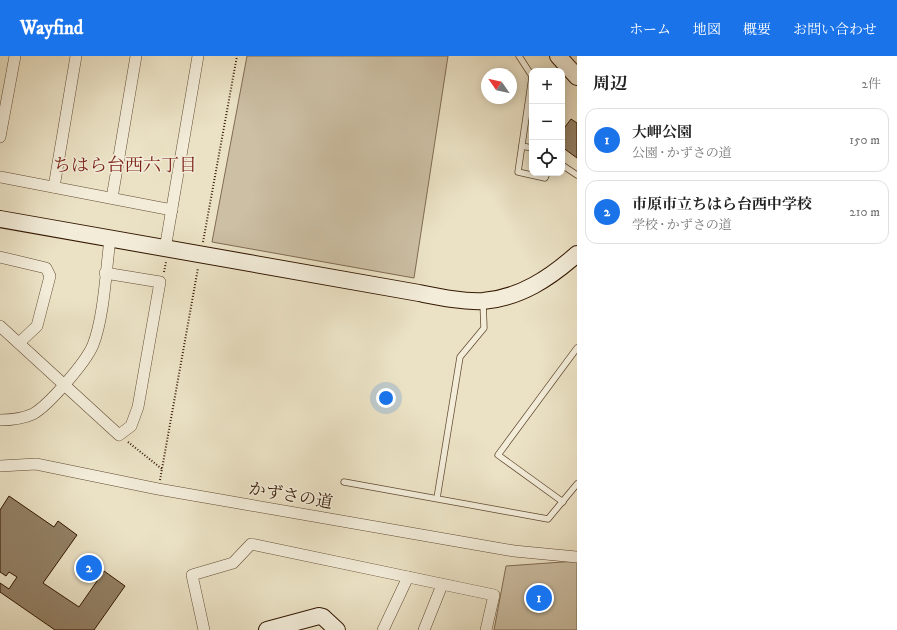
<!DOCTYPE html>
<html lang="ja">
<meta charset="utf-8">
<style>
:root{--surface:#fff;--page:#f2f2f2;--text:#222;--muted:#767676;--line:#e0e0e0;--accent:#1a73e8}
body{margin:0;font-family:"IM FELL DW Pica","Noto Serif JP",serif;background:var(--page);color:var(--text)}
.controls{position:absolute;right:12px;top:12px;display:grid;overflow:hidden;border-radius:8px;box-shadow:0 2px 10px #0003}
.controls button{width:36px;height:36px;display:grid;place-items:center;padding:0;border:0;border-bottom:1px solid var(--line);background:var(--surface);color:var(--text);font:20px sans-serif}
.compass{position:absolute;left:481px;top:12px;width:36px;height:36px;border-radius:50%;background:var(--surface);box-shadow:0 2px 10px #0003;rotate:304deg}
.you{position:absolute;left:386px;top:342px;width:14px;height:14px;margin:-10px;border:3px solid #fff;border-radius:50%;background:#1a73e8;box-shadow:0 0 0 6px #1a73e833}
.badge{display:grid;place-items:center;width:26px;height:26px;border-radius:50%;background:var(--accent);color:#fff;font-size:13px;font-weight:700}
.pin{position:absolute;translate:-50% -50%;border:2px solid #fff;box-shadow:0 1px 4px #0006}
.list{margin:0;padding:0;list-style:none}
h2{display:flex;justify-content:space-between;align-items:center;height:52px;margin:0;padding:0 16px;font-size:17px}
h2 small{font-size:13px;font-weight:400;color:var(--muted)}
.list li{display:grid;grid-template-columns:26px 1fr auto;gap:12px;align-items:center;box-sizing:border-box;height:64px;margin:0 8px 8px;padding:0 8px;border:1px solid var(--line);border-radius:12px}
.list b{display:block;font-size:15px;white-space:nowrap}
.list p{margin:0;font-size:13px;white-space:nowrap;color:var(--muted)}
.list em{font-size:13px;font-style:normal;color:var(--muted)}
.icon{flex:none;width:22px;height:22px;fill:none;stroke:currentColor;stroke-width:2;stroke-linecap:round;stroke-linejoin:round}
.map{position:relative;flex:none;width:577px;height:574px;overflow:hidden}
header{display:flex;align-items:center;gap:24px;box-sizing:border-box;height:56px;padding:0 20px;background:var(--accent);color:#fff}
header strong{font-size:19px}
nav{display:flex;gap:22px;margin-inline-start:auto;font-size:14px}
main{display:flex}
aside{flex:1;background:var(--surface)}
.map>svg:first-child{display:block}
.green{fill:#ccbfa4;stroke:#806b52}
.building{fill:#938166;stroke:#331700}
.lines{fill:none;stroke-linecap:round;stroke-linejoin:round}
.lane-casing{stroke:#614a31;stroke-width:7}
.street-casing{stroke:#614a31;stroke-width:12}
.secondary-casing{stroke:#331700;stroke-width:18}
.path{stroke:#331700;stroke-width:2;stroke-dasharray:1 2;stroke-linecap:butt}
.lane{stroke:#f2ecd9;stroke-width:5.5}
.street{stroke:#f2ecd9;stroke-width:11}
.secondary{stroke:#f2ecd9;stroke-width:16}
.labels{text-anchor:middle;stroke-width:3;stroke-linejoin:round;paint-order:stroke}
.street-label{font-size:17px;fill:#331700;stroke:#f2ecd9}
.neighbourhood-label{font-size:18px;fill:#7a1f14;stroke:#f2ecd9}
</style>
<header>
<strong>Wayfind</strong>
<nav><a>ホーム</a><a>地図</a><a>概要</a><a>お問い合わせ</a></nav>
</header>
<main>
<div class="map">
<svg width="577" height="574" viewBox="0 0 577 574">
<rect width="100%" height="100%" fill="#ebe2c5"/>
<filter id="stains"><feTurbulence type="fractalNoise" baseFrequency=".005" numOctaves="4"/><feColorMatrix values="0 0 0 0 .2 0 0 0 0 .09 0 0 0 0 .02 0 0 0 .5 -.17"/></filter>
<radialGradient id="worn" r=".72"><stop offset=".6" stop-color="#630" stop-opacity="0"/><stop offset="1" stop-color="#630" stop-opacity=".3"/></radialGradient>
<!-- green -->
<g class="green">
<polygon points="247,0 448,0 414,222 212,186"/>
<polygon points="577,505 577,574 494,574 506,510"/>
</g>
<!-- building -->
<g class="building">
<polygon points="571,63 577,67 577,102 562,91 562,75"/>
<polygon points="9,440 54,471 58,465 77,479 43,527 79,551 104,515 125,530 94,574 55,574 0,536 0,527 9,533 17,521 9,516 6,520 0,516 0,454"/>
</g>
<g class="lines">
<defs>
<g id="lane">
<polyline points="519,0 532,20"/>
<polyline points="532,21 518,116 545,122 547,117"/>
<polyline points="522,90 532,92"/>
<polyline points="562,109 577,119"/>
<polyline points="344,426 548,463 577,428"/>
<polyline points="437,442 460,301 484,272 483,247"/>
<polyline points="563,446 498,399 577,292"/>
</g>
<g id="street">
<polyline points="0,81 15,0"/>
<polyline points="0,121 172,154"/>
<polyline points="54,131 76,0"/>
<polyline points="112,142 136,0"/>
<polyline points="165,193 198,0"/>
<polyline points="0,201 46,212 50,220 37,270 19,287"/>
<polyline points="0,270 119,379 131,370 138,351 160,226 105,217"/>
<path d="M0,364c11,0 22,-1 33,-6 16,-9 53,-52 60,-69 11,-28 13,-75 17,-106"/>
<polyline points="0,410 36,408 158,433 514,495 577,501"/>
<polyline points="204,574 192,519 233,507 251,488 494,539 486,574"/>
<polyline points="383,574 408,521"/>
<polyline points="424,574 442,529"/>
</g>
<g id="secondary">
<polyline points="558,0 577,21"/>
<path d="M0,163l419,74c20,4 43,9 64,8 37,-3 67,-23 94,-47"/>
<polyline points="267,574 319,560 323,561 337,574"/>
</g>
</defs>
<!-- lane casing -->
<use href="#lane" class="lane-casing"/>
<!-- street casing -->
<use href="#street" class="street-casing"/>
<!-- secondary casing -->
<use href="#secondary" class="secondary-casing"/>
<!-- path -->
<g class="path">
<polyline points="203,186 237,0"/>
<polyline points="164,216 166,206"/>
<polyline points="128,386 162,413"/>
<polyline points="160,424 198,212"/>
</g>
<!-- lane -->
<use href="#lane" class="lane"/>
<!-- street -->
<use href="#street" class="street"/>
<!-- secondary -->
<use href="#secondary" class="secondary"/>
</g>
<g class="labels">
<!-- street labels -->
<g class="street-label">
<text transform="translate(291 439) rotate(10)" y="6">かずさの道</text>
</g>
<!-- neighbourhood labels -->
<g class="neighbourhood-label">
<text x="125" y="115">ちはら台西六丁目</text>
</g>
</g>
<rect width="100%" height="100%" filter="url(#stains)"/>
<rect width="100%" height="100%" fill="url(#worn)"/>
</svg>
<div class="controls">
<button>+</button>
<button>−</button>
<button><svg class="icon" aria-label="locate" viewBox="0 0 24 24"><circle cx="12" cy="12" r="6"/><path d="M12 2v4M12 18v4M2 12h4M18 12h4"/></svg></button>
</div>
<svg class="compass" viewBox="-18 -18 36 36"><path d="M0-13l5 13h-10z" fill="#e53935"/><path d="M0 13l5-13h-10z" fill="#767676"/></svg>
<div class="you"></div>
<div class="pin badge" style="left:539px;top:542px">1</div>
<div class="pin badge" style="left:89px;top:512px">2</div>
</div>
<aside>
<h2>周辺<small>2件</small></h2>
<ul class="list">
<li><span class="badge">1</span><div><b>大岬公園</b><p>公園 · かずさの道</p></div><em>150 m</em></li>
<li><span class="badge">2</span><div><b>市原市立ちはら台西中学校</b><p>学校 · かずさの道</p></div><em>210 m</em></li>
</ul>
</aside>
</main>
